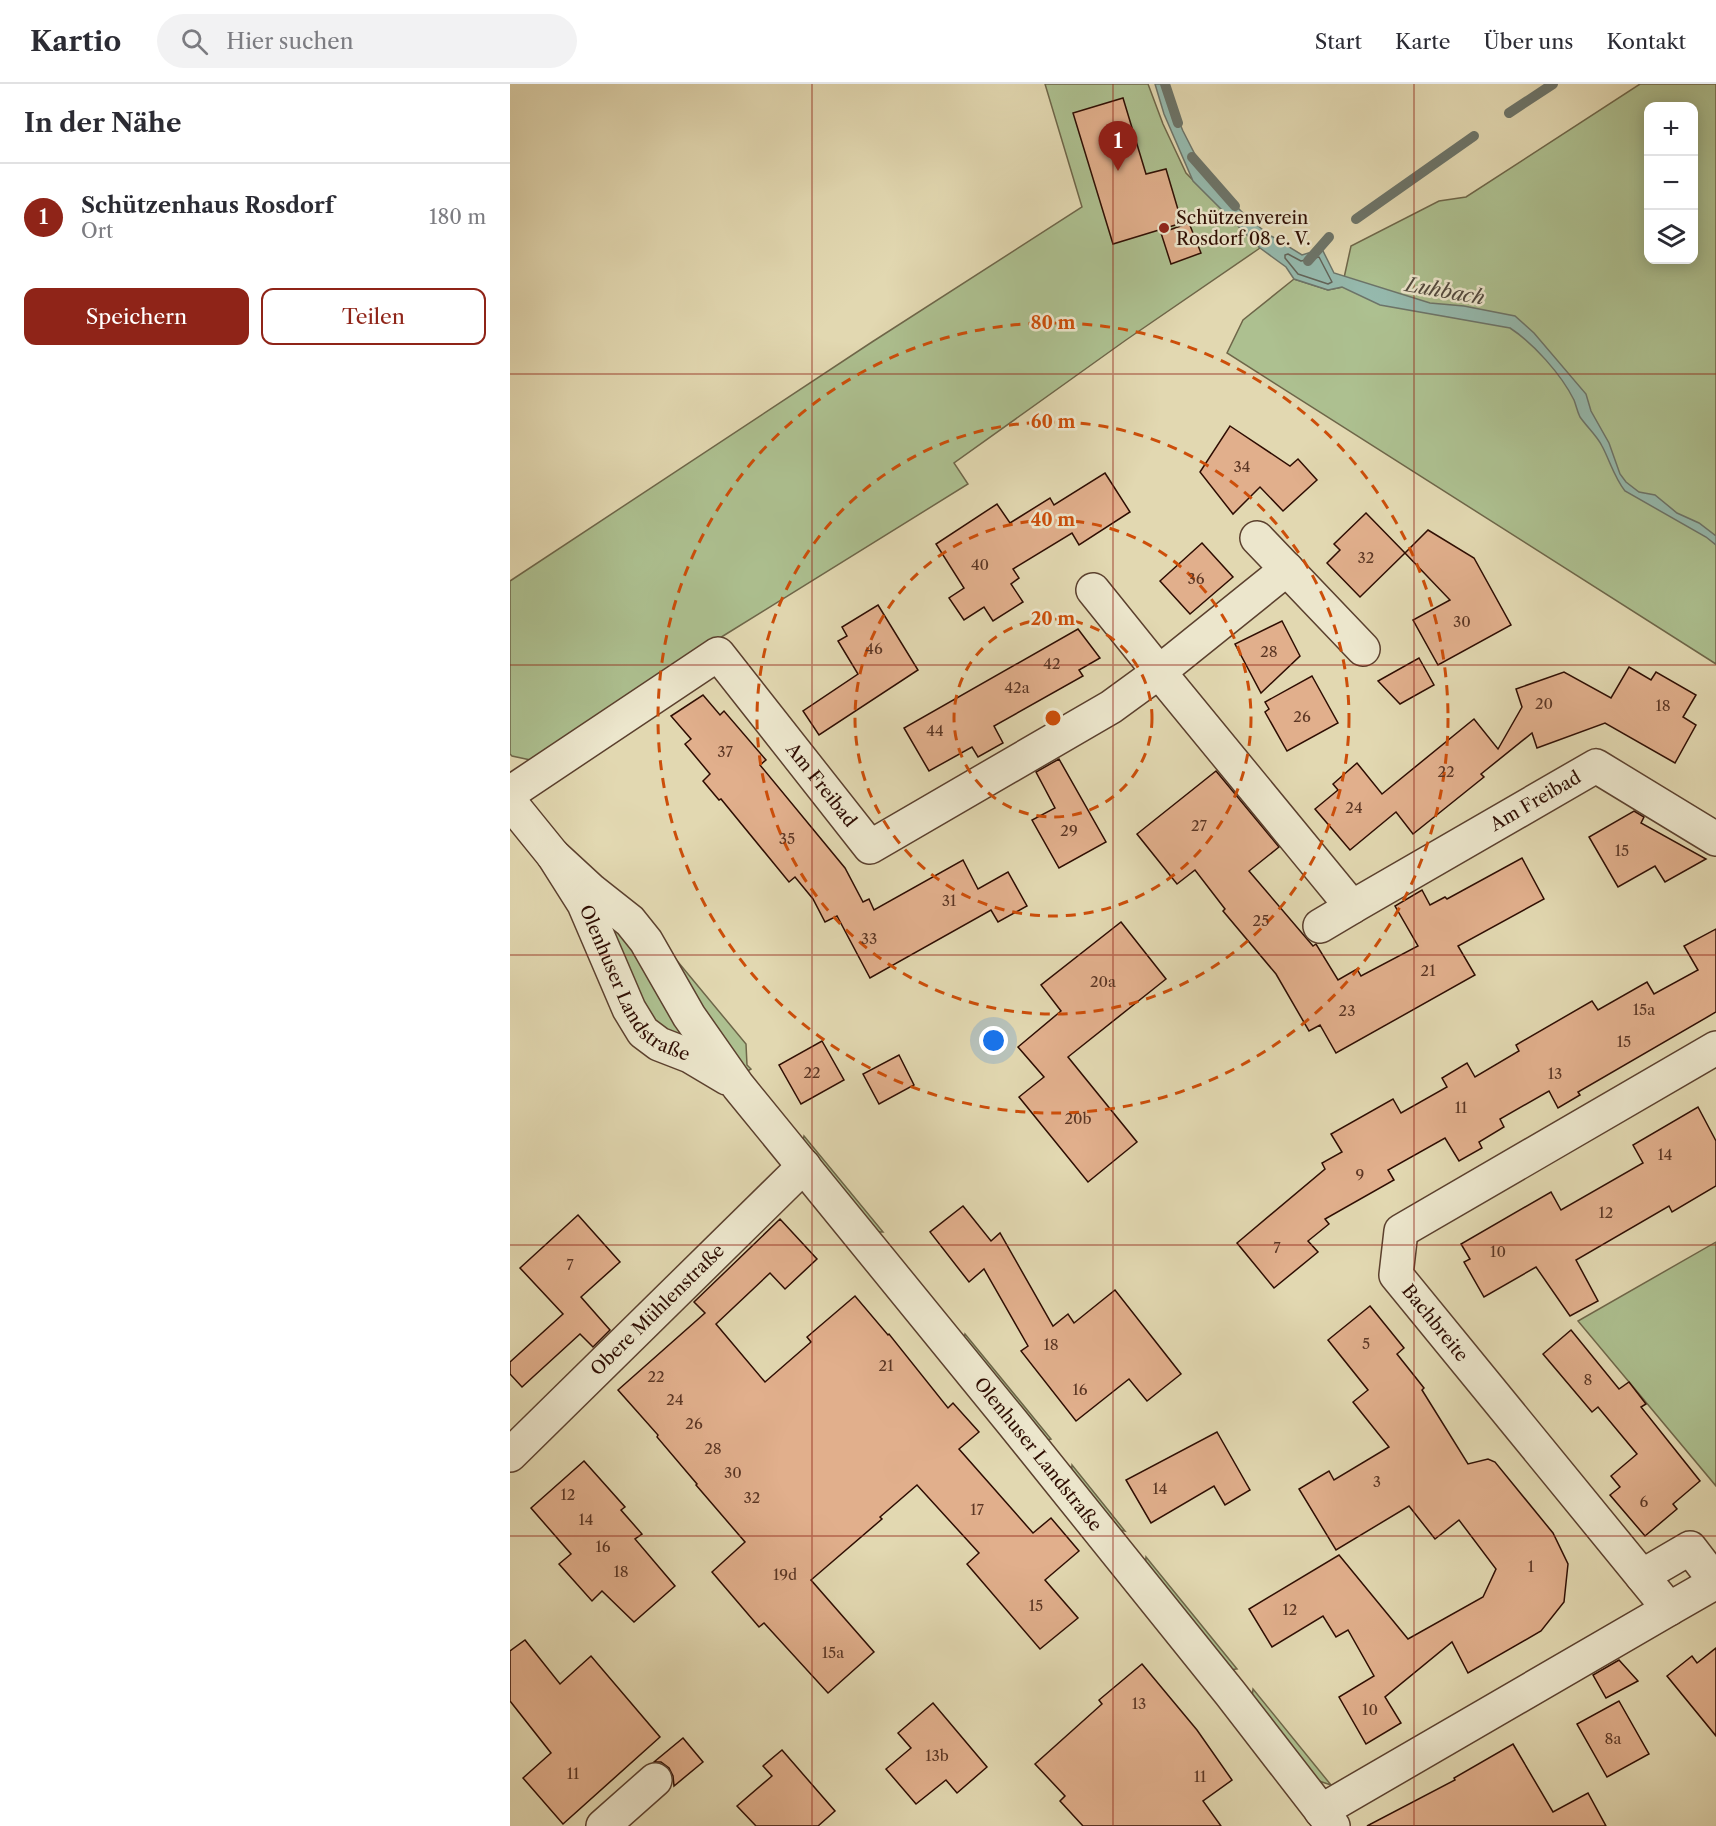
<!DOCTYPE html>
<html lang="de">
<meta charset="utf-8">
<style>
:root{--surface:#fff;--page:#f2f2f3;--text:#2b2b33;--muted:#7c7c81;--line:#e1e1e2;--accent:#8f2418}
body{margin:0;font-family:"Libre Caslon Text",serif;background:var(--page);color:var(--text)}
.controls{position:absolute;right:18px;top:18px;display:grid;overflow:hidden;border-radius:12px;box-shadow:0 3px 15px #0003}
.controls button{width:54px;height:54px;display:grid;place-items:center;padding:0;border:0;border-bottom:2px solid var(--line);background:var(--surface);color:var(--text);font:30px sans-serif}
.you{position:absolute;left:484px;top:957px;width:21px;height:21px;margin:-15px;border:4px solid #fff;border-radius:50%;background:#1a73e8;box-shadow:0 0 0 9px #1a73e833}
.badge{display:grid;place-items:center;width:39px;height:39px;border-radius:50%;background:var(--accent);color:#fff;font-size:20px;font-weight:700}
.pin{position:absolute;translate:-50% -50px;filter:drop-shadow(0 2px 3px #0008)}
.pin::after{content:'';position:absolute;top:32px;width:21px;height:18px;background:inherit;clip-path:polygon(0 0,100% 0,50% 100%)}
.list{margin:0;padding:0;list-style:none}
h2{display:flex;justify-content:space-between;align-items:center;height:78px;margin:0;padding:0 24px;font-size:26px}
h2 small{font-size:20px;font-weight:400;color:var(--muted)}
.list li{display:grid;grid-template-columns:39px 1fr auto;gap:18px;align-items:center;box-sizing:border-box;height:108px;padding:0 24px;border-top:2px solid var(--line)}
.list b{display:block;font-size:22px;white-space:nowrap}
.list p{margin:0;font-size:20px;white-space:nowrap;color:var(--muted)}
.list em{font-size:20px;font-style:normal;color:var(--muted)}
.actions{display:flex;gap:12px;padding:18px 24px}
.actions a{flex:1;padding:14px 0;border:2px solid var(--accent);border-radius:12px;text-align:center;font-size:21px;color:var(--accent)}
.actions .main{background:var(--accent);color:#fff}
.icon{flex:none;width:33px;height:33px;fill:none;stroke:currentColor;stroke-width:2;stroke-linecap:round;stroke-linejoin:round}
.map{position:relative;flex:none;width:1206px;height:1742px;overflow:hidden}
header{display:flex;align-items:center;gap:36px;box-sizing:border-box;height:84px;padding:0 30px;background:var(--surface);border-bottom:2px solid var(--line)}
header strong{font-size:28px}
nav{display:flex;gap:33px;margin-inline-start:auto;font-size:21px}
.search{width:420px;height:54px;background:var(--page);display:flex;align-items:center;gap:15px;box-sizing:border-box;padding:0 21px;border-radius:33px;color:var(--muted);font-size:22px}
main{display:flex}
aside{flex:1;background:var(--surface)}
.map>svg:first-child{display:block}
.green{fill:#adc090;stroke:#6e6649;stroke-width:1.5;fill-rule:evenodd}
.water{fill:#95b9ad;stroke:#6c7469;stroke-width:1.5}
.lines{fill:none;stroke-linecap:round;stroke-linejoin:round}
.shore{stroke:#626358;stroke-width:1.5}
.stream{stroke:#6c7469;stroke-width:10}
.building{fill:#e1af8c;stroke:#2e0d02;stroke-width:1.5}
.minor-casing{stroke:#5b402e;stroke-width:36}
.minor{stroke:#ece6cc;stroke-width:33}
.grid{fill:none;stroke:#8f2418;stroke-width:1.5;stroke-opacity:0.55}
.ring{fill:none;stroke:#cc4e0a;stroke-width:3;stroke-dasharray:10 8}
.poi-dot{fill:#8f2418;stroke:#ece6cc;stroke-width:2}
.labels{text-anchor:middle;stroke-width:5;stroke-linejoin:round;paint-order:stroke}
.number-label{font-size:15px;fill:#5b3624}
.poi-label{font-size:18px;fill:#2e0d02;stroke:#ece6cc;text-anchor:start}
.street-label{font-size:18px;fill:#2e0d02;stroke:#ece6cc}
.water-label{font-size:20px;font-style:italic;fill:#52493e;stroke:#ece6cc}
.centre{fill:#cc4e0a;stroke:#ece6cc;stroke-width:3}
.ring-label{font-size:18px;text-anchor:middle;font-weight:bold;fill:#cc4e0a;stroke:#ece6cc;stroke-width:5;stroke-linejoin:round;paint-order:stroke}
</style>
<header>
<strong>Kartio</strong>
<div class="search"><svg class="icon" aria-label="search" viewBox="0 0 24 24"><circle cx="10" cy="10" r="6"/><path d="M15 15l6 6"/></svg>Hier suchen</div>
<nav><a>Start</a><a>Karte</a><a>Über uns</a><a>Kontakt</a></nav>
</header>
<main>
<aside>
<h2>In der Nähe<small></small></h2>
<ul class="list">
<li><span class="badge">1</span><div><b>Schützenhaus Rosdorf</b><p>Ort</p></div><em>180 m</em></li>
</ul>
<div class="actions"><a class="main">Speichern</a><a>Teilen</a></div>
</aside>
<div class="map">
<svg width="1206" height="1742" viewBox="0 0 1206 1742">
<rect width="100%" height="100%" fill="#e2d8b1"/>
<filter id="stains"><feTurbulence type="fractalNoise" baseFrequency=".00333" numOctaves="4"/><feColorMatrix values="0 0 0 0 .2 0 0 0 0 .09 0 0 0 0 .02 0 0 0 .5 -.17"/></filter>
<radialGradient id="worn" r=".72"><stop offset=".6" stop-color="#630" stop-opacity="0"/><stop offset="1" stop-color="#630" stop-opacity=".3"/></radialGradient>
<!-- green -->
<g class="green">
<polygon points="535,0 638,0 653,40 676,89 750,164 616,256 444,379 458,400 213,552 25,677 2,672 0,670 0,497 362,258 572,123"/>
<path d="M1130,0h76v580l-489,-311 16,-33 51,-41 34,11 14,-3 9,-41 88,-45 27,-4zM1138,22h46v154h-46z"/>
<polygon points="99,831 185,956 142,940 96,835"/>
<polygon points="149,855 236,960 237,981 241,985 234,989"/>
<polygon points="294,1052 373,1148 364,1148 292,1060"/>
<polygon points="1206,1158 1206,1402 1068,1237"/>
<polygon points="455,1250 541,1355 533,1357 453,1258"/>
<polygon points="562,1381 615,1447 605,1445 561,1392"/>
<polygon points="636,1473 727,1585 719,1586 635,1483"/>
<polygon points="743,1605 821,1701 809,1697 742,1614"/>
</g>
<!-- water -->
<path class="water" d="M645,0h8l20,47 23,45 41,41 21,17 34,21 20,-6 12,24 96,30 34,3 51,10 19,17 52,61 5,17 18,32 11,31 6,8 13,10 16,3 22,18 22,10 17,13v9l-10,-8 -81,-46c-11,-14 -15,-30 -23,-45 -5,-10 -15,-19 -22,-29 -3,-6 -4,-12 -6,-17 -13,-26 -41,-57 -64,-72l-130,-23 -38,-18 -14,3 -34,-11 -8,-12 -26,-19 -67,-67 -29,-67z"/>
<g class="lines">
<!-- shore -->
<polygon class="shore" points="778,170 791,177 809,173 822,198 818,200 788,190 775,174 775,171"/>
<!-- stream -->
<g class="stream">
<polyline points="655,0 668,39"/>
<polyline points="999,29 1043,0"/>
<polyline points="682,73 725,122"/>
<polyline points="846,135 964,52"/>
<polyline points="798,177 819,153"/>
</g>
</g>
<!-- building -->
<g class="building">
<polygon points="613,14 636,90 656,85 672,139 603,160 563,29"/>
<polygon points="679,139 691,169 661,180 651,149"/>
<polygon points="720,342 780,382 788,375 807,396 773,427 750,403 723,430 690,388"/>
<polygon points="595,389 620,428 569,461 562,449 503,485 509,494 501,500 513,518 483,537 474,523 454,536 439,514 454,504 426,460 487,420 500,439 540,414 544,421"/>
<polygon points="856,429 895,469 850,513 817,479 830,466 824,460"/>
<polygon points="918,446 964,474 1001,541 928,581 903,536 940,516 895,469"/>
<polygon points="692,459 723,493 680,530 650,497"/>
<polygon points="368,521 408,586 309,651 293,627 348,590 328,557 337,552 332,543"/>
<polygon points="772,537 790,572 751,609 725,560"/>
<polygon points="568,545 590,574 569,586 573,592 484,642 493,659 468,673 462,663 419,687 394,644"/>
<polygon points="909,574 924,601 890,620 868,597"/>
<polygon points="1119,583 1141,596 1146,588 1186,611 1173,633 1186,641 1165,679 1095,639 1027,664 1022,649 971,690 974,693 903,750 886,728 840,766 805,725 828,706 823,700 847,679 872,710 964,635 988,665 1012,623 1006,605 1054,588 1101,614"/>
<polygon points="802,592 828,639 777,667 755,628 759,625 755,618"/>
<polygon points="193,611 210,631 214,627 256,676 250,681 335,784 353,818 359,815 364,826 453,776 468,805 498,788 517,822 488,838 481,826 360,894 327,832 315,838 303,815 285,793 279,798 211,715 209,716 193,697 200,690 175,660 181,655 161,632"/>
<polygon points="549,675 596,758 549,784 522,736 545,724 526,688"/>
<polygon points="706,687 769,763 739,787 803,862 806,860 828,896 847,885 851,892 908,862 885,822 912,806 920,821 935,813 937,815 1012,774 1034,815 948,862 965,891 826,969 810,941 799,947 766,890 713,827 715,825 685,786 667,800 627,750"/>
<polygon points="1124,727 1134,733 1131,739 1196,775 1155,798 1145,782 1108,803 1079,753"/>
<polygon points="611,838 656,895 558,973 627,1058 578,1098 509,1013 534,993 508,963 551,927 531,901"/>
<polygon points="1206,845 1206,928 1068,1008 1070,1011 1048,1024 1039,1007 990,1035 994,1043 969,1058 972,1064 949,1077 935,1054 878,1086 884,1096 815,1135 819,1140 798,1157 808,1168 764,1204 727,1159 815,1085 812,1079 832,1068 821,1050 883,1015 891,1029 937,1003 932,994 957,979 965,993 1009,967 1006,961 1082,917 1088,926 1137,898 1144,910 1188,886 1174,862"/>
<polygon points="312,957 334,996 291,1020 269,981"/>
<polygon points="389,971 404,1001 369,1020 353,990"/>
<polygon points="1188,1023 1206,1057 1206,1102 1162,1128 1159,1122 1066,1176 1088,1217 1060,1232 1026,1183 974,1213 954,1178 960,1175 951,1160 1041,1108 1051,1126 1133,1079 1123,1061"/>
<polygon points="453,1122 481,1157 490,1149 543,1242 558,1230 564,1239 605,1206 671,1290 637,1317 619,1295 566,1337 511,1267 518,1262 474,1185 459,1198 420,1148"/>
<polygon points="68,1131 110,1178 71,1213 100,1246 83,1263 70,1250 12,1303 0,1290 0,1278 53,1230 10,1184"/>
<polygon points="270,1135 307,1175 275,1205 260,1189 206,1240 255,1298 301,1258 297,1253 345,1212 378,1251 379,1250 438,1324 443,1319 469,1348 449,1365 523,1449 541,1434 569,1467 535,1496 568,1534 530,1565 457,1480 469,1469 407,1401 370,1433 372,1435 301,1496 364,1568 318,1609 254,1539 249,1543 202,1488 235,1458 186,1401 187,1400 147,1353 148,1351 108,1306 195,1229 184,1218"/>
<polygon points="860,1222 894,1264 887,1270 914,1304 912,1306 958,1380 978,1375 985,1378 1043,1449 1058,1480 1054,1518 1031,1547 958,1589 942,1558 875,1613 891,1639 856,1660 829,1613 864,1592 838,1546 826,1553 813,1532 762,1563 739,1525 829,1471 898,1555 973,1513 986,1485 949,1436 925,1455 899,1422 826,1466 789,1405 819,1387 824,1396 879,1363 843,1318 858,1306 818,1256"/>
<polygon points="1061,1246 1109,1305 1119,1298 1136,1320 1131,1323 1190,1397 1163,1420 1167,1425 1135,1452 1100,1411 1110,1403 1101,1392 1127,1370 1088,1323 1082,1328 1033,1270"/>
<polygon points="707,1348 740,1406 715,1421 704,1402 641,1439 616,1396"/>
<polygon points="74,1377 115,1423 111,1426 132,1450 125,1455 165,1502 124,1538 92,1507 82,1517 49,1480 61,1470 21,1424"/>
<polygon points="15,1556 50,1600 81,1572 150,1653 53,1740 13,1694 41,1669 0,1617 0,1567"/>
<polygon points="1206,1564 1206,1652 1157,1592 1182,1572 1187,1579"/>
<polygon points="1109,1576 1128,1597 1096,1614 1083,1591"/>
<polygon points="632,1580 687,1646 722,1696 693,1717 711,1742 573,1742 550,1717 555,1712 525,1680 592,1620 589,1616"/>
<polygon points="1109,1617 1139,1670 1097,1693 1067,1640"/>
<polygon points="423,1619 477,1683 447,1709 436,1696 406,1720 376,1685 401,1664 388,1649"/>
<polygon points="173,1654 193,1678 164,1702 163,1692 159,1684 151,1678 144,1678"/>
<polygon points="1003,1660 1043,1728 1078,1709 1096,1742 857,1742 945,1696 944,1694"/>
<polygon points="272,1666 325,1727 308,1742 246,1742 227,1722 262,1692 253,1682"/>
</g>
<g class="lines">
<defs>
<g id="minor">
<polyline points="747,454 853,565"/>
<polyline points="583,506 649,588 777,485"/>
<path id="s1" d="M0,709l208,-139 152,193 241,-140 48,-35 193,235 244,-141 120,73"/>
<path id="s2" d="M0,718l43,53 31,49 45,105 14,23 16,12 31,12 37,22"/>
<path id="s3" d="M43,771l39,36 38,30 16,20 43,75 49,70 274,336 218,271 103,133"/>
<polyline points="810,842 842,823"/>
<path id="s4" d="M0,1371l294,-289"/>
<polyline points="1132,1492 1180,1464 1206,1498 1159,1525"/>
<polyline points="811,1727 1159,1525 886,1191 891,1147 1206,964"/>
<polyline points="93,1742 145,1696"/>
</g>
</defs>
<!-- minor casing -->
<use href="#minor" class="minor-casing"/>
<!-- minor -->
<use href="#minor" class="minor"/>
</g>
<!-- grid -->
<path class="grid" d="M302,0v1742M603,0v1742M904,0v1742M0,290h1206M0,581h1206M0,871h1206M0,1161h1206M0,1452h1206"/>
<!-- distance rings -->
<g class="ring">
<circle cx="543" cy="634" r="99"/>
<circle cx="543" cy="634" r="198"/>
<circle cx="543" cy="634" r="296"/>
<circle cx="543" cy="634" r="395"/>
</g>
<!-- markers -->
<circle class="poi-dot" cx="654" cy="144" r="6"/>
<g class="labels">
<!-- number labels -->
<g class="number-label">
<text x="732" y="388">34</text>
<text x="856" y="479">32</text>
<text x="470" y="486">40</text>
<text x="686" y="500">36</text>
<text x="952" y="543">30</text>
<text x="364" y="570">46</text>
<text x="759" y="573">28</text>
<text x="542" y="585">42</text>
<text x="507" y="609">42a</text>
<text x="1034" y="625">20</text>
<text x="1153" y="627">18</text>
<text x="792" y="638">26</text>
<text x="425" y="652">44</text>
<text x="215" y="673">37</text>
<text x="936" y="693">22</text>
<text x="844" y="729">24</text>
<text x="689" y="747">27</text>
<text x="559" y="752">29</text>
<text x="277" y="760">35</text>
<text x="1112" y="772">15</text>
<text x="439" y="822">31</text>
<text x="751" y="842">25</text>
<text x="359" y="860">33</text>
<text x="918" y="892">21</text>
<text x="593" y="903">20a</text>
<text x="1134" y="931">15a</text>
<text x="837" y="932">23</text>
<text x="1114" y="963">15</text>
<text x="302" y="994">22</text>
<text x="1045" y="995">13</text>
<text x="951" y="1029">11</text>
<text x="568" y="1040">20b</text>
<text x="1155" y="1076">14</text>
<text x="850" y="1096">9</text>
<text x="1096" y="1134">12</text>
<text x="767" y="1169">7</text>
<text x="988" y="1173">10</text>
<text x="60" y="1186">7</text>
<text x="856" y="1265">5</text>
<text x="541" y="1266">18</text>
<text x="376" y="1287">21</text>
<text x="146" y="1298">22</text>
<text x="1078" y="1301">8</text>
<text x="570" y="1311">16</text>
<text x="165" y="1321">24</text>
<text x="184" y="1345">26</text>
<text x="203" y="1370">28</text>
<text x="223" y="1394">30</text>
<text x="867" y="1403">3</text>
<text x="650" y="1410">14</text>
<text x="58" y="1416">12</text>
<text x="242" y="1419">32</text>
<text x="1134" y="1423">6</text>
<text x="467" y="1431">17</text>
<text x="76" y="1441">14</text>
<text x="93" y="1468">16</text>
<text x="1021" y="1488">1</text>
<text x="111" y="1493">18</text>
<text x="275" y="1496">19d</text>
<text x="526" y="1527">15</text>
<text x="780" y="1531">12</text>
<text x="323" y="1574">15a</text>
<text x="629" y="1625">13</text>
<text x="860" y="1631">10</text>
<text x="1103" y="1660">8a</text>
<text x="427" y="1677">13b</text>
<text x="63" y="1695">11</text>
<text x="690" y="1698">11</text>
</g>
<!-- poi labels -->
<g class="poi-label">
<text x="666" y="140">Schützenverein<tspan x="666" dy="21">Rosdorf 08 e. V.</tspan></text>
</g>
<!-- street labels -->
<g class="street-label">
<text dy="6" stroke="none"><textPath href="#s1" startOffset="417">Am Freibad</textPath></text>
<text dy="6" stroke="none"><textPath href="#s1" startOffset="1350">Am Freibad</textPath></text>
<text dy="6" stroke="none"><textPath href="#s2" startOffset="224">Olenhuser Landstraße</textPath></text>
<text dy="6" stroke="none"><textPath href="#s4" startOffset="207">Obere Mühlenstraße</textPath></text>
<text transform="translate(925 1239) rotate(51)" y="6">Bachbreite</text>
<text dy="6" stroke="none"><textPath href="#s3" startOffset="774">Olenhuser Landstraße</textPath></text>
</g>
<!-- water labels -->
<g class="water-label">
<text transform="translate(935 207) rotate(10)" y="7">Luhbach</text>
</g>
</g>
<circle cx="543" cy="634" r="9" class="centre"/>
<g class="ring-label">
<text x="543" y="245">80 m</text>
<text x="543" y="344">60 m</text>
<text x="543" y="442">40 m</text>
<text x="543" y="541">20 m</text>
</g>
<rect width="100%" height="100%" filter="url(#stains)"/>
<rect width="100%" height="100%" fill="url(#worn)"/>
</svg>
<div class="controls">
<button>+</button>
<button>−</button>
<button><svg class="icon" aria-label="layers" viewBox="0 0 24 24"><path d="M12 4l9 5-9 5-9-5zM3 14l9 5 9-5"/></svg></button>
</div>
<div class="you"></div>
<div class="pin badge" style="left:608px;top:87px">1</div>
</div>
</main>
